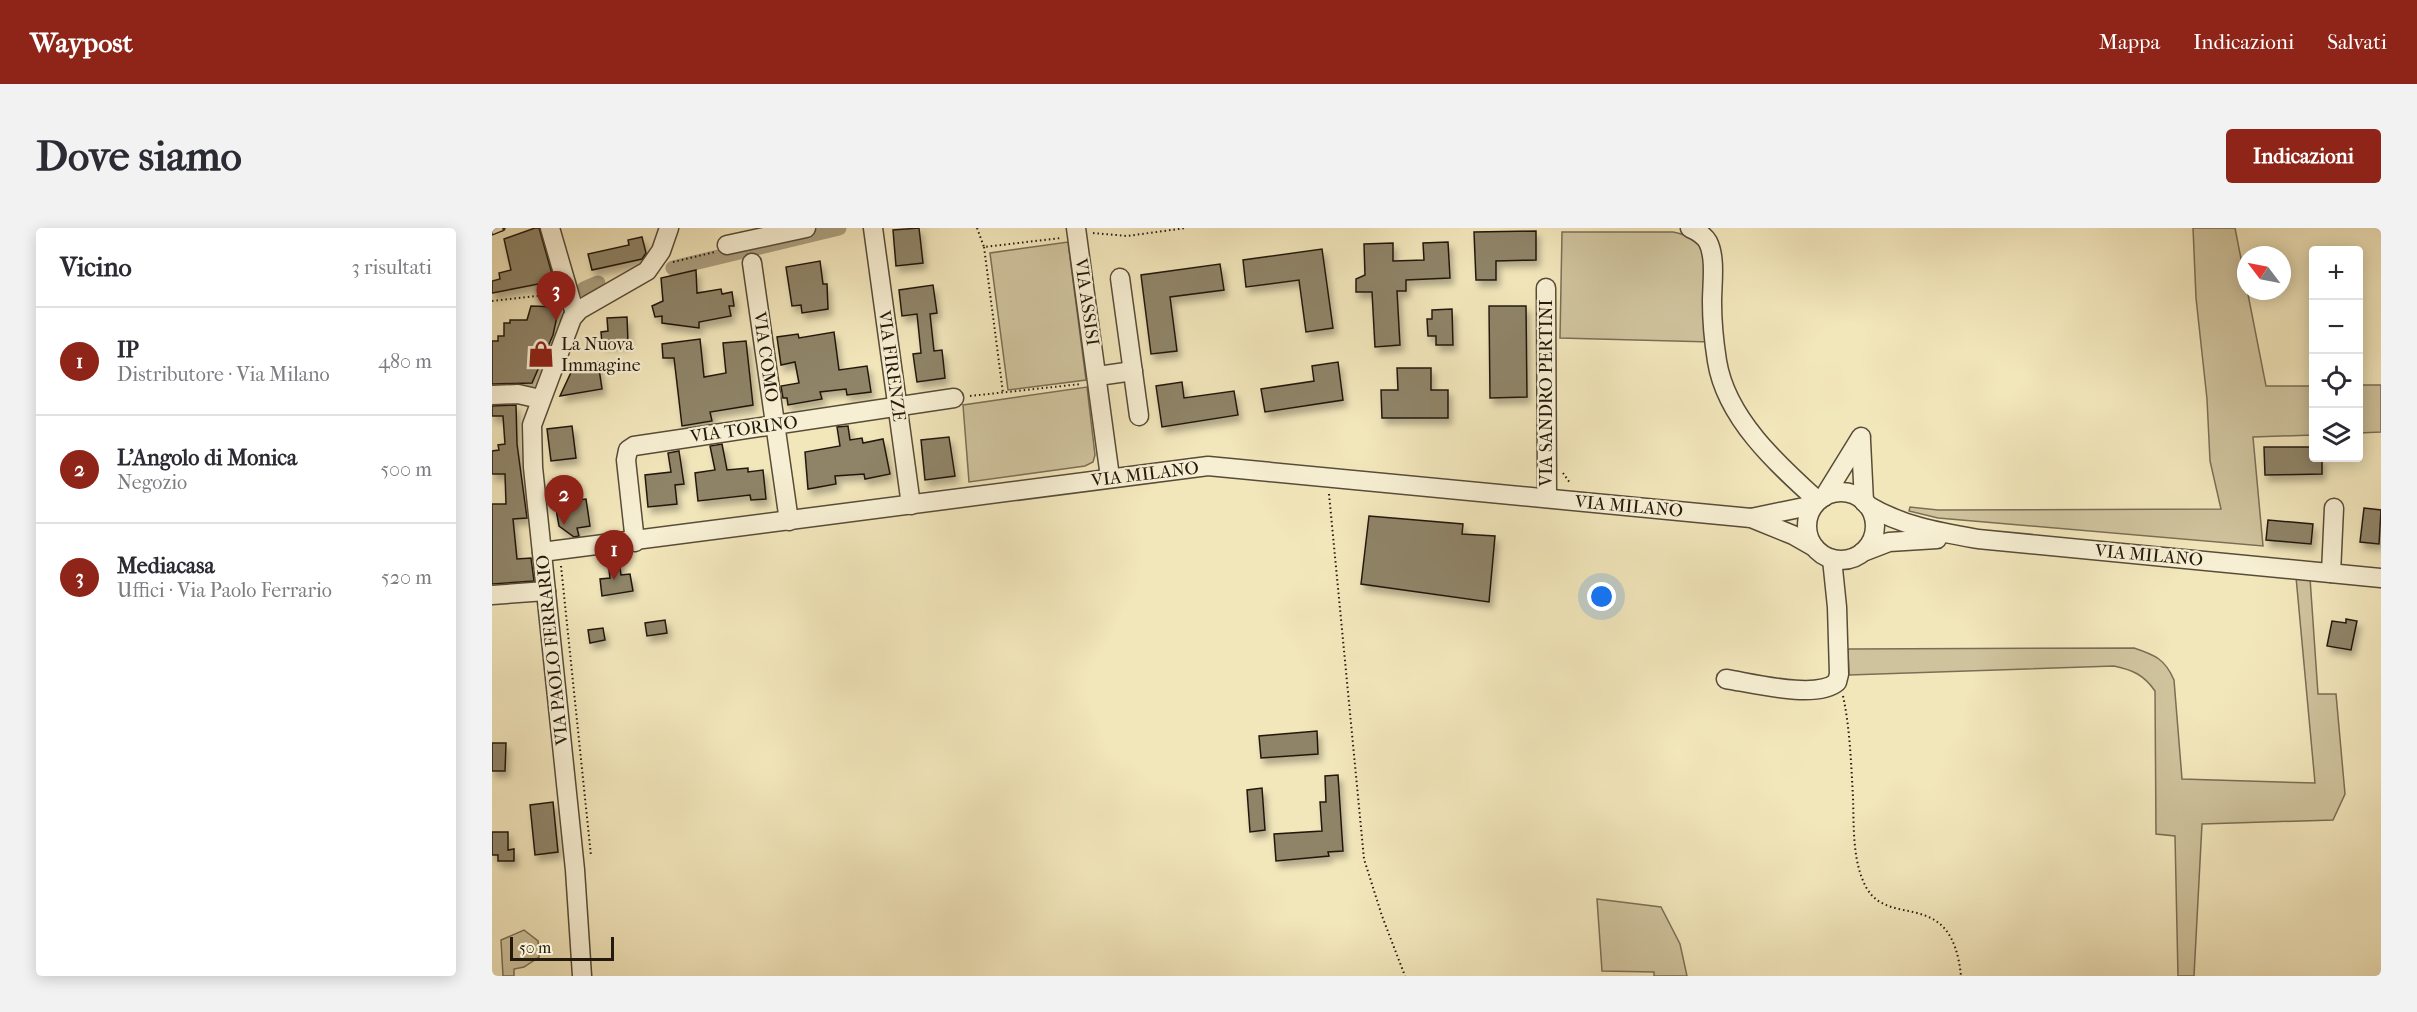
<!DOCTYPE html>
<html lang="it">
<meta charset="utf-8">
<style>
:root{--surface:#fff;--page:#f2f2f3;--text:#2b2b33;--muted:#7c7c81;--line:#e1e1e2;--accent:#8f2418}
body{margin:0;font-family:"IM FELL French Canon",serif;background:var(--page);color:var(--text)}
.controls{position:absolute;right:18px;top:18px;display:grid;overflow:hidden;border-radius:6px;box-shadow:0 3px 15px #0003}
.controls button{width:54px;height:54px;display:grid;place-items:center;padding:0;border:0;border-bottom:2px solid var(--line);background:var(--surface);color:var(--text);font:30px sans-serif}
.compass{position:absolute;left:1745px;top:18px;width:54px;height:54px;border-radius:50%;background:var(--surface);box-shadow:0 3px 15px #0003;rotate:302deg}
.scale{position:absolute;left:18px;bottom:15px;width:104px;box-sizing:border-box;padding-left:6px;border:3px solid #24190d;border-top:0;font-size:16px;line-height:21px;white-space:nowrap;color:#24190d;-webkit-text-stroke:4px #f7efd3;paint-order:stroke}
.you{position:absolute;left:1110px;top:369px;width:21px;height:21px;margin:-15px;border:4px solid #fff;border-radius:50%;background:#1a73e8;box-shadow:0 0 0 9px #1a73e833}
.badge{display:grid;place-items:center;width:39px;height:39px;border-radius:50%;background:var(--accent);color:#fff;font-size:20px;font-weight:700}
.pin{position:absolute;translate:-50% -50px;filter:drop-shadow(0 2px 3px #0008)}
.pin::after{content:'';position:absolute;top:32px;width:21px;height:18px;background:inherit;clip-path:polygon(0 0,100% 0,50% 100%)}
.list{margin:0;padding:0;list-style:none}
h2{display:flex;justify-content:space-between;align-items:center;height:78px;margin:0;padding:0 24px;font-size:26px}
h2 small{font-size:20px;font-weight:400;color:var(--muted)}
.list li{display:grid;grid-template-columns:39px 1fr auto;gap:18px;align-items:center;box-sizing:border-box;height:108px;padding:0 24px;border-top:2px solid var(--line)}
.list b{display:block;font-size:22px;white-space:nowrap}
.list p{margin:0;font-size:20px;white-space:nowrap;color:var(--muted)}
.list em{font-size:20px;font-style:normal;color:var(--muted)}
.icon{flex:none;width:33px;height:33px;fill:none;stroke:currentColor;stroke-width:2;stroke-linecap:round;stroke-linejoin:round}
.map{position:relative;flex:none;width:1889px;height:748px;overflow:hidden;border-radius:6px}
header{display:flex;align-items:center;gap:36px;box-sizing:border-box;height:84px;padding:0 30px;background:var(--accent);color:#fff}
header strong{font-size:28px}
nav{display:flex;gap:33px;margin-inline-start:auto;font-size:21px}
.intro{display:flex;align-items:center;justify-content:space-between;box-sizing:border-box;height:144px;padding:0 36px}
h1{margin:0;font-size:42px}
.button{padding:15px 27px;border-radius:6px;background:var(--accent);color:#fff;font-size:21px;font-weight:700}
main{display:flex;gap:36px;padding:0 36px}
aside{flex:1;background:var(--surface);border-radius:6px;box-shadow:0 3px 15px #0003}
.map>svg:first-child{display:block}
.green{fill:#cfc39d;stroke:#7a6e55;stroke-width:1.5}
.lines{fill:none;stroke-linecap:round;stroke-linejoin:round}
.canal{stroke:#aca080;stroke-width:15}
.building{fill:#8f8467;stroke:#24190d;stroke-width:1.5;filter:url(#shadow)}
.minor-casing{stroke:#584c38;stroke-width:21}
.path{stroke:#24190d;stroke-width:2;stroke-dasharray:1.5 3;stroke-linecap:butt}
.minor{stroke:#f7efd3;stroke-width:18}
.rail-casing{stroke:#24190d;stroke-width:7}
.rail{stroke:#f7efd3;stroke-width:4.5;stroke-dasharray:14;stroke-linecap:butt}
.labels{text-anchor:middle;stroke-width:4.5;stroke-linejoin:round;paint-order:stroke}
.street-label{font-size:18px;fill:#24190d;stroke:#f7efd3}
.poi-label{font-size:18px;fill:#24190d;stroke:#f7efd3;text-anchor:start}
</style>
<header>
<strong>Waypost</strong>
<nav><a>Mappa</a><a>Indicazioni</a><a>Salvati</a></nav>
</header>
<div class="intro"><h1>Dove siamo</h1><a class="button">Indicazioni</a></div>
<main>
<aside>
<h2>Vicino<small>3 risultati</small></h2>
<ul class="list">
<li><span class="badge">1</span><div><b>IP</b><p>Distributore · Via Milano</p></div><em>480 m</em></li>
<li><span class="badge">2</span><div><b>L'Angolo di Monica</b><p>Negozio</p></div><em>500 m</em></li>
<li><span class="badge">3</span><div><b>Mediacasa</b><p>Uffici · Via Paolo Ferrario</p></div><em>520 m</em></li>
</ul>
</aside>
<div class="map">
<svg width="1889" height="748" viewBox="0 0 1889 748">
<defs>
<filter id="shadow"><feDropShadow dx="3.5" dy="6" stdDeviation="3" flood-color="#0004"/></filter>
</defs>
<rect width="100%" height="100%" fill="#f2e6bb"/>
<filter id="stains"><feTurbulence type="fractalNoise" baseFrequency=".00333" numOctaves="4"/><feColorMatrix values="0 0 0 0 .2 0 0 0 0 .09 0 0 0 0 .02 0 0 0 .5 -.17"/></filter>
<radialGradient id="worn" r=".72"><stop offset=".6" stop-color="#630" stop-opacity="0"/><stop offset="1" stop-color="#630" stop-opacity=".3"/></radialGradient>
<!-- green -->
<g class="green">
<polygon points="1701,0 1743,0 1774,158 1821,158 1821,207 1761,209 1771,318 1446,290 1417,283 1418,279 1446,282 1729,281 1718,233 1715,171 1704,70"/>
<path d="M1070,4h111c14,3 23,6 31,18l7,92 -151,-4z"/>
<polygon points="576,14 594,152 516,162 498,25"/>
<polygon points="1867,157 1889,157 1889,204 1867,205"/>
<polygon points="595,159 603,227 601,234 593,238 477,254 471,177"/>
<path d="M1804,349l14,1 8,116h18l9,100 -12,26 -131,4 -8,152h-16l-3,-140 -19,-2 -1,-143c-11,-16 -22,-21 -41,-25l-265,9 -1,-26 286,-1c21,7 31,11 40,32l8,99 133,4z"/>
<polygon points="1105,671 1169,679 1188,716 1195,748 1162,748 1162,744 1110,743"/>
<polygon points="32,702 46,713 47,729 32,739 22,741 22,748 11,748 9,712"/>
</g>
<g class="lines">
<!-- canal -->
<g class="canal">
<polyline points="181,40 347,0"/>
<polyline points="92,61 106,55"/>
</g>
</g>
<!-- building -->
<g class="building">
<polygon points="43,0 47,0 62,53 0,65 0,53 8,51 7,45 19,42 12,11"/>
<polygon points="427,0 431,35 404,38 401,2"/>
<polygon points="1044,3 1044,32 1004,33 1004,52 984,52 982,4"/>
<polygon points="150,9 154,25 150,31 100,42 96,26 137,17 136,12"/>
<polygon points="956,14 958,50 914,52 914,63 905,63 908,117 883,119 880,64 864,64 864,51 873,47 872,16 901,15 901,33 932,32 931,15"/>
<polygon points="830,21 841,100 814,104 807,52 754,59 751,32"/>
<polygon points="328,33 331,56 335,56 336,81 310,85 309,77 300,78 294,39"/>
<polygon points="728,36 732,62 678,69 685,123 659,126 649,47"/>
<polygon points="204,42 205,65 229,61 230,66 240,64 242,78 237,78 239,88 207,94 207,100 170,95 170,88 163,89 160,78 171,73 169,50"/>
<polygon points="441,57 445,85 438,86 442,123 450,122 453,150 425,154 421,126 429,125 425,86 410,88 407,62"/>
<polygon points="39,78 67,79 61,107 40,155 0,156 0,113 6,113 6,108 12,108 12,95 18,95 18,92 35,92"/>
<polygon points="997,78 1034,78 1035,169 998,170"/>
<polygon points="960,81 961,117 944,117 944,108 936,108 935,91 940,91 940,82"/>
<polygon points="135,89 136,115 110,116 109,104 116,103 115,90"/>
<polygon points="342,104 347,142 375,138 379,164 355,167 354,161 328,164 330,171 296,177 295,170 291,170 289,158 307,155 303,134 289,137 285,109 306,106 307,110"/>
<polygon points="208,111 212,149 234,145 231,115 254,113 261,177 218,184 220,193 190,198 182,130 171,130 170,116"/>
<polygon points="106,134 110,161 68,168 82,138"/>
<polygon points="846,134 851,172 773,184 769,161 822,153 820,138"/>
<polygon points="905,140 939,140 939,162 956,162 956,190 890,190 889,162 906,162"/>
<polygon points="690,154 692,170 742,163 746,187 670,199 664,158"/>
<polygon points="24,177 25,216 35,290 21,291 25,331 39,330 42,353 0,356 0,276 14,276 13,246 0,246 0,223 7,222 6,217 13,216 11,188 0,188 0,178"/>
<polygon points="80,198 84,230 59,233 55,201"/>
<polygon points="356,198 358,212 370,210 371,215 391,211 398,246 373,251 372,246 343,248 344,256 316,261 313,224 348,218 345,199"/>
<polygon points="457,209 463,248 433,252 429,212"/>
<polygon points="230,216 235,242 256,240 256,244 271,242 274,271 259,272 258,267 206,273 203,245 223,242 218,218"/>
<polygon points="1772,219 1821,219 1821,230 1830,230 1830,246 1773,247"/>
<polygon points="187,223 192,256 183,257 185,276 156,279 153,247 179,244 176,225"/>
<polygon points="94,271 98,298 85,300 87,308 82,309 67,298 64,281 73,280 72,274"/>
<polygon points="1872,280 1889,282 1887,316 1868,314"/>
<polygon points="877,288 971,296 970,306 1003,308 997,374 869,356"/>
<polygon points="1776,292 1821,296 1819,316 1774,312"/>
<polygon points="127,333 129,347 138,346 141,363 110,368 108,351 118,350 116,334"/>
<polygon points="1854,391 1865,393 1859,422 1835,418 1840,393 1854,395"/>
<polygon points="173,392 175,405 155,408 153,395"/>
<polygon points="111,400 113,412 98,415 96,402"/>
<polygon points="825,503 826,526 769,530 767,508"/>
<polygon points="0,515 14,515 13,543 0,543"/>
<polygon points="846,547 851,623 836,624 837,628 784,633 782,606 830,603 828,574 834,574 833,548"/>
<polygon points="770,560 773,602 758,604 755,562"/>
<polygon points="61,574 66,624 43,627 38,577"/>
<polygon points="0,604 16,604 16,622 22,621 22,633 6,633 6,627 0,627"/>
</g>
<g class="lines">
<defs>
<g id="minor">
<polyline points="58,0 83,86"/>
<polyline points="381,0 419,277"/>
<polyline points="584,0 618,249"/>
<path d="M1198,0c7,3 14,7 18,14 8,16 4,42 4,60 0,19 2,40 5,59 9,57 60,103 101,140"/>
<polyline points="235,17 314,0"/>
<polyline points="260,35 297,293"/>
<polyline points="628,50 647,188"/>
<polyline points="1054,60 1055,270"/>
<polyline points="606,148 641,143"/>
<polyline points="0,167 26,166 48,171"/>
<polyline points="1369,213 1372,274"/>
<circle cx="1349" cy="298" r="34"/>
<polyline points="1332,269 1369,209"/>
<path d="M1375,277c35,21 71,27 111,34l403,39"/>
<polyline points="1259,290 1322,277"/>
<polyline points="143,314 134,232 136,222 142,218 462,170"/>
<polyline points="50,324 716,238 1259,290 1301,307 1322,319"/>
<polyline points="1371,324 1397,314 1445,311"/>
<polyline points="1839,345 1842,280"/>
<polyline points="0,367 54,363"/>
<path d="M1234,451c26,4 91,21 111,3l2,-8 -2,-67 -5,-48"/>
<polyline points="90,748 83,642 41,239 40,197 80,90 87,82 155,43 169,23 177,0"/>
</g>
</defs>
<!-- minor casing -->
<use href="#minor" class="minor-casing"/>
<!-- path -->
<g class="path">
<polyline points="485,0 492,19 569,10"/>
<polyline points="601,5 635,8 694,0"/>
<polyline points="492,19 511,165"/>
<polyline points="181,34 223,24"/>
<polyline points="0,73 62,66"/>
<polyline points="478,168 589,156"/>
<polyline points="1071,245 1078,255"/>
<polyline points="837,266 872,631 890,688 913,748"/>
<polyline points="69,338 99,628"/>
<path d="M1351,468c7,32 8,67 10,101 1,28 -1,64 13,90 23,43 86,-2 95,89"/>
</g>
<!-- minor -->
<use href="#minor" class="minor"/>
<defs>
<polyline id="rail" points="0,4 10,0"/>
</defs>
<!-- rail casing -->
<use href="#rail" class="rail-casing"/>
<!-- rail -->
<use href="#rail" class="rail"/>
</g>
<!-- icons -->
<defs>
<symbol id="shop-bare" viewBox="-9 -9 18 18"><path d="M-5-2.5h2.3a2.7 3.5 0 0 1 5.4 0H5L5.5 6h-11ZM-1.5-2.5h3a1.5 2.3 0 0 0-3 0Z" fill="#8f2418" stroke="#f7efd3" stroke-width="2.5" paint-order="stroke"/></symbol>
</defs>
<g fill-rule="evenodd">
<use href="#shop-bare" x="30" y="107" width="38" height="38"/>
</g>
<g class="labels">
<!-- street labels -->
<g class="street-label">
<text transform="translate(595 74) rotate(82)" y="6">VIA ASSISI</text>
<text transform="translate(274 129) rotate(82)" y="6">VIA COMO</text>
<text transform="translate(400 138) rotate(82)" y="6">VIA FIRENZE</text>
<text transform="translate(1054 165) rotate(-90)" y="6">VIA SANDRO PERTINI</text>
<text transform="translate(252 201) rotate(-8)" y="6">VIA TORINO</text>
<text transform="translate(653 246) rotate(-7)" y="6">VIA MILANO</text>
<text transform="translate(1137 278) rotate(5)" y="6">VIA MILANO</text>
<text transform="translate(1657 327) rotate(5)" y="6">VIA MILANO</text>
<text transform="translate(60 422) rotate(-96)" y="6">VIA PAOLO FERRARIO</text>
</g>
<!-- poi labels -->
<g class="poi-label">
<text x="69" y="122">La Nuova<tspan x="69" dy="21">Immagine</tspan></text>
</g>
</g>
<rect width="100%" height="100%" filter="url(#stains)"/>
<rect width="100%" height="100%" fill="url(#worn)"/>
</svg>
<div class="controls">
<button>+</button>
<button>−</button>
<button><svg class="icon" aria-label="locate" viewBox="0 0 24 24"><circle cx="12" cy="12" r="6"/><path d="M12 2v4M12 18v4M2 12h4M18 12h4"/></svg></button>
<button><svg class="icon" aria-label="layers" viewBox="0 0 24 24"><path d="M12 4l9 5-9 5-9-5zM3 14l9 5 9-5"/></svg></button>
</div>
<svg class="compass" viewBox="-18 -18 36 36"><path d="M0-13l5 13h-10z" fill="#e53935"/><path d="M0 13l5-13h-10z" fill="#7c7c81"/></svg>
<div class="scale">50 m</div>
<div class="you"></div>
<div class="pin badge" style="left:122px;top:352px">1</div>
<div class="pin badge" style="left:72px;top:297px">2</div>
<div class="pin badge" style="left:64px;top:93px">3</div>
</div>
</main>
